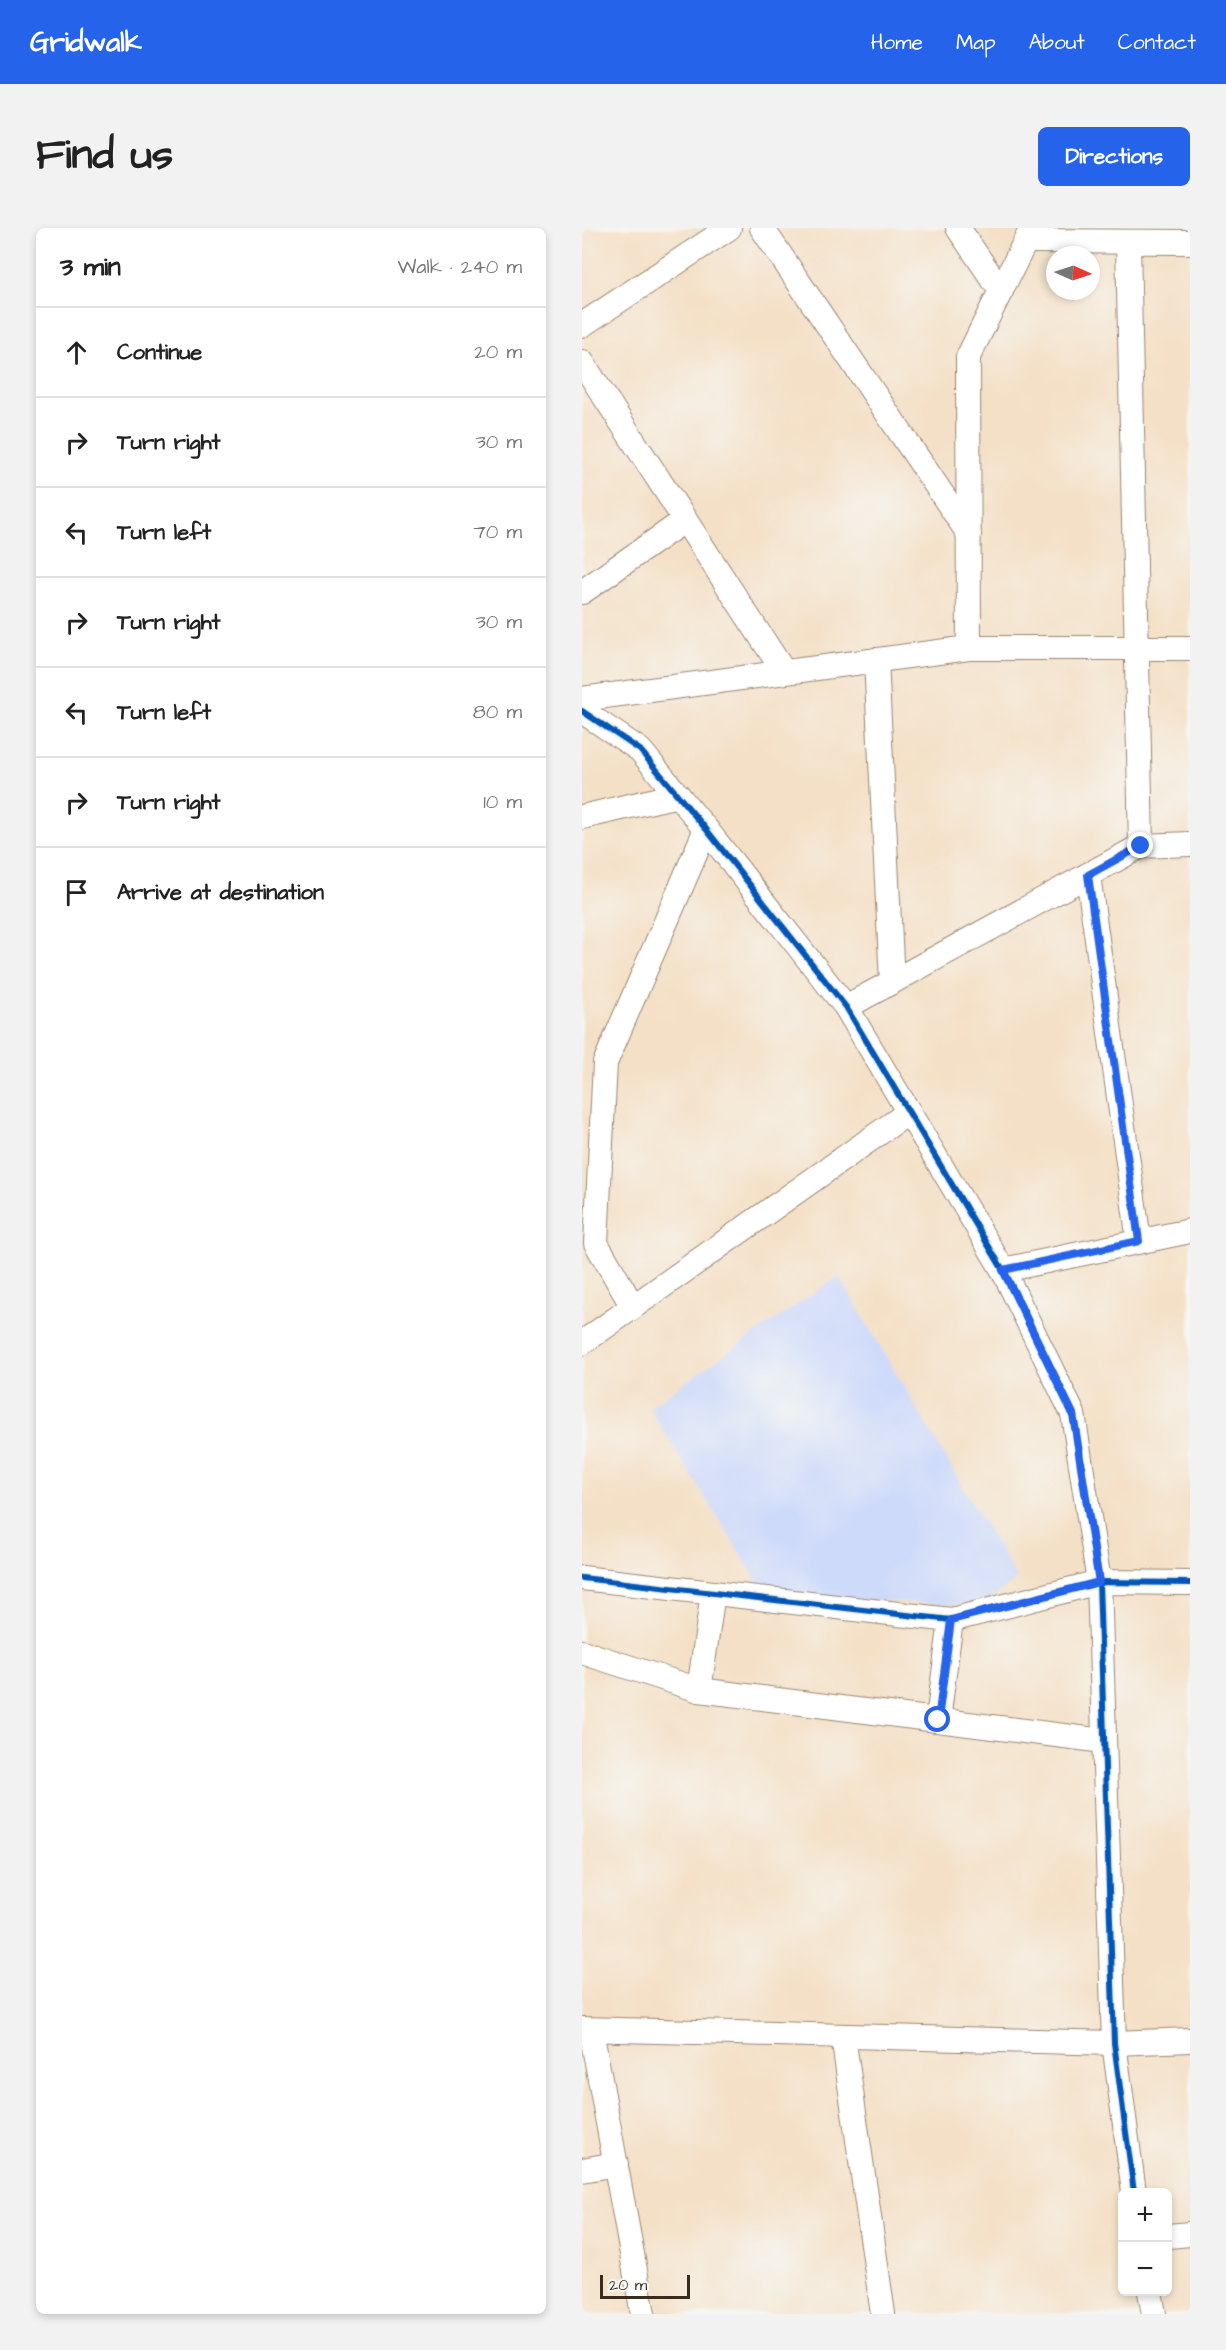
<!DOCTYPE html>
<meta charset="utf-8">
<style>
:root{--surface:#fff;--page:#f2f2f2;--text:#222;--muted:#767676;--line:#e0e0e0;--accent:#2563eb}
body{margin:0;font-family:"Architects Daughter",sans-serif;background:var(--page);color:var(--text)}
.controls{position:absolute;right:18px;bottom:18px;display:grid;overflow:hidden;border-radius:9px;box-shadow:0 3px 9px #0003}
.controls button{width:54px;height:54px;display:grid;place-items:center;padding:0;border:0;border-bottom:2px solid var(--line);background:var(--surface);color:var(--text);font:30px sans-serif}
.compass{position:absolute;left:464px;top:18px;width:54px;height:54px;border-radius:50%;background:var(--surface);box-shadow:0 3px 9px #0003;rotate:93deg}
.scale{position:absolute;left:18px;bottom:15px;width:90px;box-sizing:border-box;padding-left:6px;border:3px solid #3b2a1e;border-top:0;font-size:16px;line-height:21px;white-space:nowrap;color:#3b2a1e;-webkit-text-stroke:4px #f6f6f2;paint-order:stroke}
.stop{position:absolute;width:18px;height:18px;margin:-14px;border:4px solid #2563eb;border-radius:50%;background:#fff}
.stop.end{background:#2563eb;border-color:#fff;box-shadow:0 2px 6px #0008}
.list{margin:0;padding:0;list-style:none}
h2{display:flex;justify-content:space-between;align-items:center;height:78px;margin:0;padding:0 24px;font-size:26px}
h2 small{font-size:20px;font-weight:400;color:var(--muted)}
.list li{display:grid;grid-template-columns:39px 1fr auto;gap:18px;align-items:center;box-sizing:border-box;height:90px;padding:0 24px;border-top:2px solid var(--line)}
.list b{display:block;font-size:22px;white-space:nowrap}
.list em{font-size:20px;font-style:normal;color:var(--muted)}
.icon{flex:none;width:33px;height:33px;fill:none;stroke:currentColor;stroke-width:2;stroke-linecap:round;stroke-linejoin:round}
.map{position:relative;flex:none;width:608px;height:2086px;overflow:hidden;border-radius:9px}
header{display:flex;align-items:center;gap:36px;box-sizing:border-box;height:84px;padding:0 30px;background:var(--accent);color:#fff}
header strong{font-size:28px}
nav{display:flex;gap:33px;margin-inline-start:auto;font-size:21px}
.intro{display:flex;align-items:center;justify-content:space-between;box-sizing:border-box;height:144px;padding:0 36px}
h1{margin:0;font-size:42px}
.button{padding:15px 27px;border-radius:9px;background:var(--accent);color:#fff;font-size:21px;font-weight:700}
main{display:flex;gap:36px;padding:0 36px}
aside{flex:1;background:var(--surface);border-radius:9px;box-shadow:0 3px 9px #0003}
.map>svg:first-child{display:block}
.built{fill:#cedafa}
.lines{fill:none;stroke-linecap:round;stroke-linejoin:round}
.street-casing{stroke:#988572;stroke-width:26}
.street{stroke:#fff;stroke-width:24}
.cycleway-casing{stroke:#f6f6f2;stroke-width:10}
.cycleway{stroke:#0057b8;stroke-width:6}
.route{stroke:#2563eb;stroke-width:8}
</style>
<header>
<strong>Gridwalk</strong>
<nav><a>Home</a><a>Map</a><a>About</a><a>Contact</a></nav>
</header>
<div class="intro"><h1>Find us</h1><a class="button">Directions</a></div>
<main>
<aside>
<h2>3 min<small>Walk · 240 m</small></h2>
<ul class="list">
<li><svg class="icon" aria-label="ahead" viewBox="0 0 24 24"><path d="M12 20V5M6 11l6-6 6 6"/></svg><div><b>Continue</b></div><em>20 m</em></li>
<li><svg class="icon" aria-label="right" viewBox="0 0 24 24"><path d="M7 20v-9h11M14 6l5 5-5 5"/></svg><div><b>Turn right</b></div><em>30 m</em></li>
<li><svg class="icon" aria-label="left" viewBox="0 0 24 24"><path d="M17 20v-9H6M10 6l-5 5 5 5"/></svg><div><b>Turn left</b></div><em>70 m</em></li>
<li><svg class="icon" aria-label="right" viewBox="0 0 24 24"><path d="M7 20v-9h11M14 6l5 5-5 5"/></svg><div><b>Turn right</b></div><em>30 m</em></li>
<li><svg class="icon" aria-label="left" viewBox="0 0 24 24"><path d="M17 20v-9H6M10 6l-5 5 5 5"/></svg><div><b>Turn left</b></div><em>80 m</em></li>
<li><svg class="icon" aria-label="right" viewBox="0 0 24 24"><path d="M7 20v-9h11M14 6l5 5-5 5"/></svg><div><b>Turn right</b></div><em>10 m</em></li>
<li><svg class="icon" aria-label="arrive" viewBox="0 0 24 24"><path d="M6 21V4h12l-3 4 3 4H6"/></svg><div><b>Arrive at destination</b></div></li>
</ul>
</aside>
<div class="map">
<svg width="608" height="2086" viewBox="0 0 608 2086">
<rect width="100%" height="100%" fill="#f6f6f2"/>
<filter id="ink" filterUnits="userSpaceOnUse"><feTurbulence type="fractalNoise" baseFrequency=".0167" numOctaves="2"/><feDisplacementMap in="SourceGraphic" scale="12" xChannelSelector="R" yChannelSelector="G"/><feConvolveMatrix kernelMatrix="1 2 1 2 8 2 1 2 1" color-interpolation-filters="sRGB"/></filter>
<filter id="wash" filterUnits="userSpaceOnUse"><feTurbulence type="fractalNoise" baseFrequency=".008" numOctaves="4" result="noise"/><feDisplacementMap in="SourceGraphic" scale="24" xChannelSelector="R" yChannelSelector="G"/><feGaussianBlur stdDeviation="1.35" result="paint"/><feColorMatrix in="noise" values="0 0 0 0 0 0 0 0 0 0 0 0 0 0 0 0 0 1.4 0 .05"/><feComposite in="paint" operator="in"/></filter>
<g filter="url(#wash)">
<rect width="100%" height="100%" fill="#f4e0c6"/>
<!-- built -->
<polygon class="built" points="257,1048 435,1351 399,1378 184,1367 67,1179"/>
</g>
<g filter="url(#ink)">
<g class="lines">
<defs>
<g id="street">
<polyline points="180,0 387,306"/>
<polyline points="376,0 419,63"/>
<polyline points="444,13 608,14"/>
<polyline points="546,14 559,618"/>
<polyline points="0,97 147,0"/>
<polyline points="0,134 202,444"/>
<polyline points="0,364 103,292"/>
<polyline points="387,420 386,129 450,0"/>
<polyline points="294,432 310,754"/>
<polyline points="0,471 387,420 608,420"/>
<polyline points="0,483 58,522 124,601 264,779 421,1042 491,1186 517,1354 532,1815 552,1964"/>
<polyline points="0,589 96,567"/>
<polyline points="506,647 557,1013"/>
<polyline points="264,779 559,618 608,616"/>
<polyline points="421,1042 608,1003"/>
<polyline points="51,1079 14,1015 23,835 124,601"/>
<polyline points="0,1115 327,884"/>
<polyline points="0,1350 369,1392 517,1354 608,1355"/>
<polyline points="0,1424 117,1462 522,1513"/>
<polyline points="117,1462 131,1365"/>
<polyline points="356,1492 369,1392"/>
<polyline points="0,1801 532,1815 608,1812"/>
<polyline points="9,1802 61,2086"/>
<polyline points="261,1808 301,2086"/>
<polyline points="0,1942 34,1936"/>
<polyline points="586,2008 608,2006"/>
<polyline points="568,2064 572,2086"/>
</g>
</defs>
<!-- street casing -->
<use href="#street" class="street-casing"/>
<!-- street -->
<use href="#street" class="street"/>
<defs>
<g id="cycleway">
<polyline points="0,483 58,522 124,601 264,779 421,1042 491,1186 517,1354 532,1815 552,1964"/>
<polyline points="0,1350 369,1392 517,1354 608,1355"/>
</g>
</defs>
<!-- cycleway casing -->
<use href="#cycleway" class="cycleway-casing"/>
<!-- cycleway -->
<use href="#cycleway" class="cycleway"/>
</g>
</g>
<g class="lines" filter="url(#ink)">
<!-- route -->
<polyline class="route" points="356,1492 369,1392 517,1354 491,1186 421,1042 557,1013 506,647 559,618"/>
</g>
</svg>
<div class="controls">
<button>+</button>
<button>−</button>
</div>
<svg class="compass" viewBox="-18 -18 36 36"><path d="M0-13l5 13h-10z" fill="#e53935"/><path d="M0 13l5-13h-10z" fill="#767676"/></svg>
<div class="scale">20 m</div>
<div class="stop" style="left:356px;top:1492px"></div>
<div class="stop end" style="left:559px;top:618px"></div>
</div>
</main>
